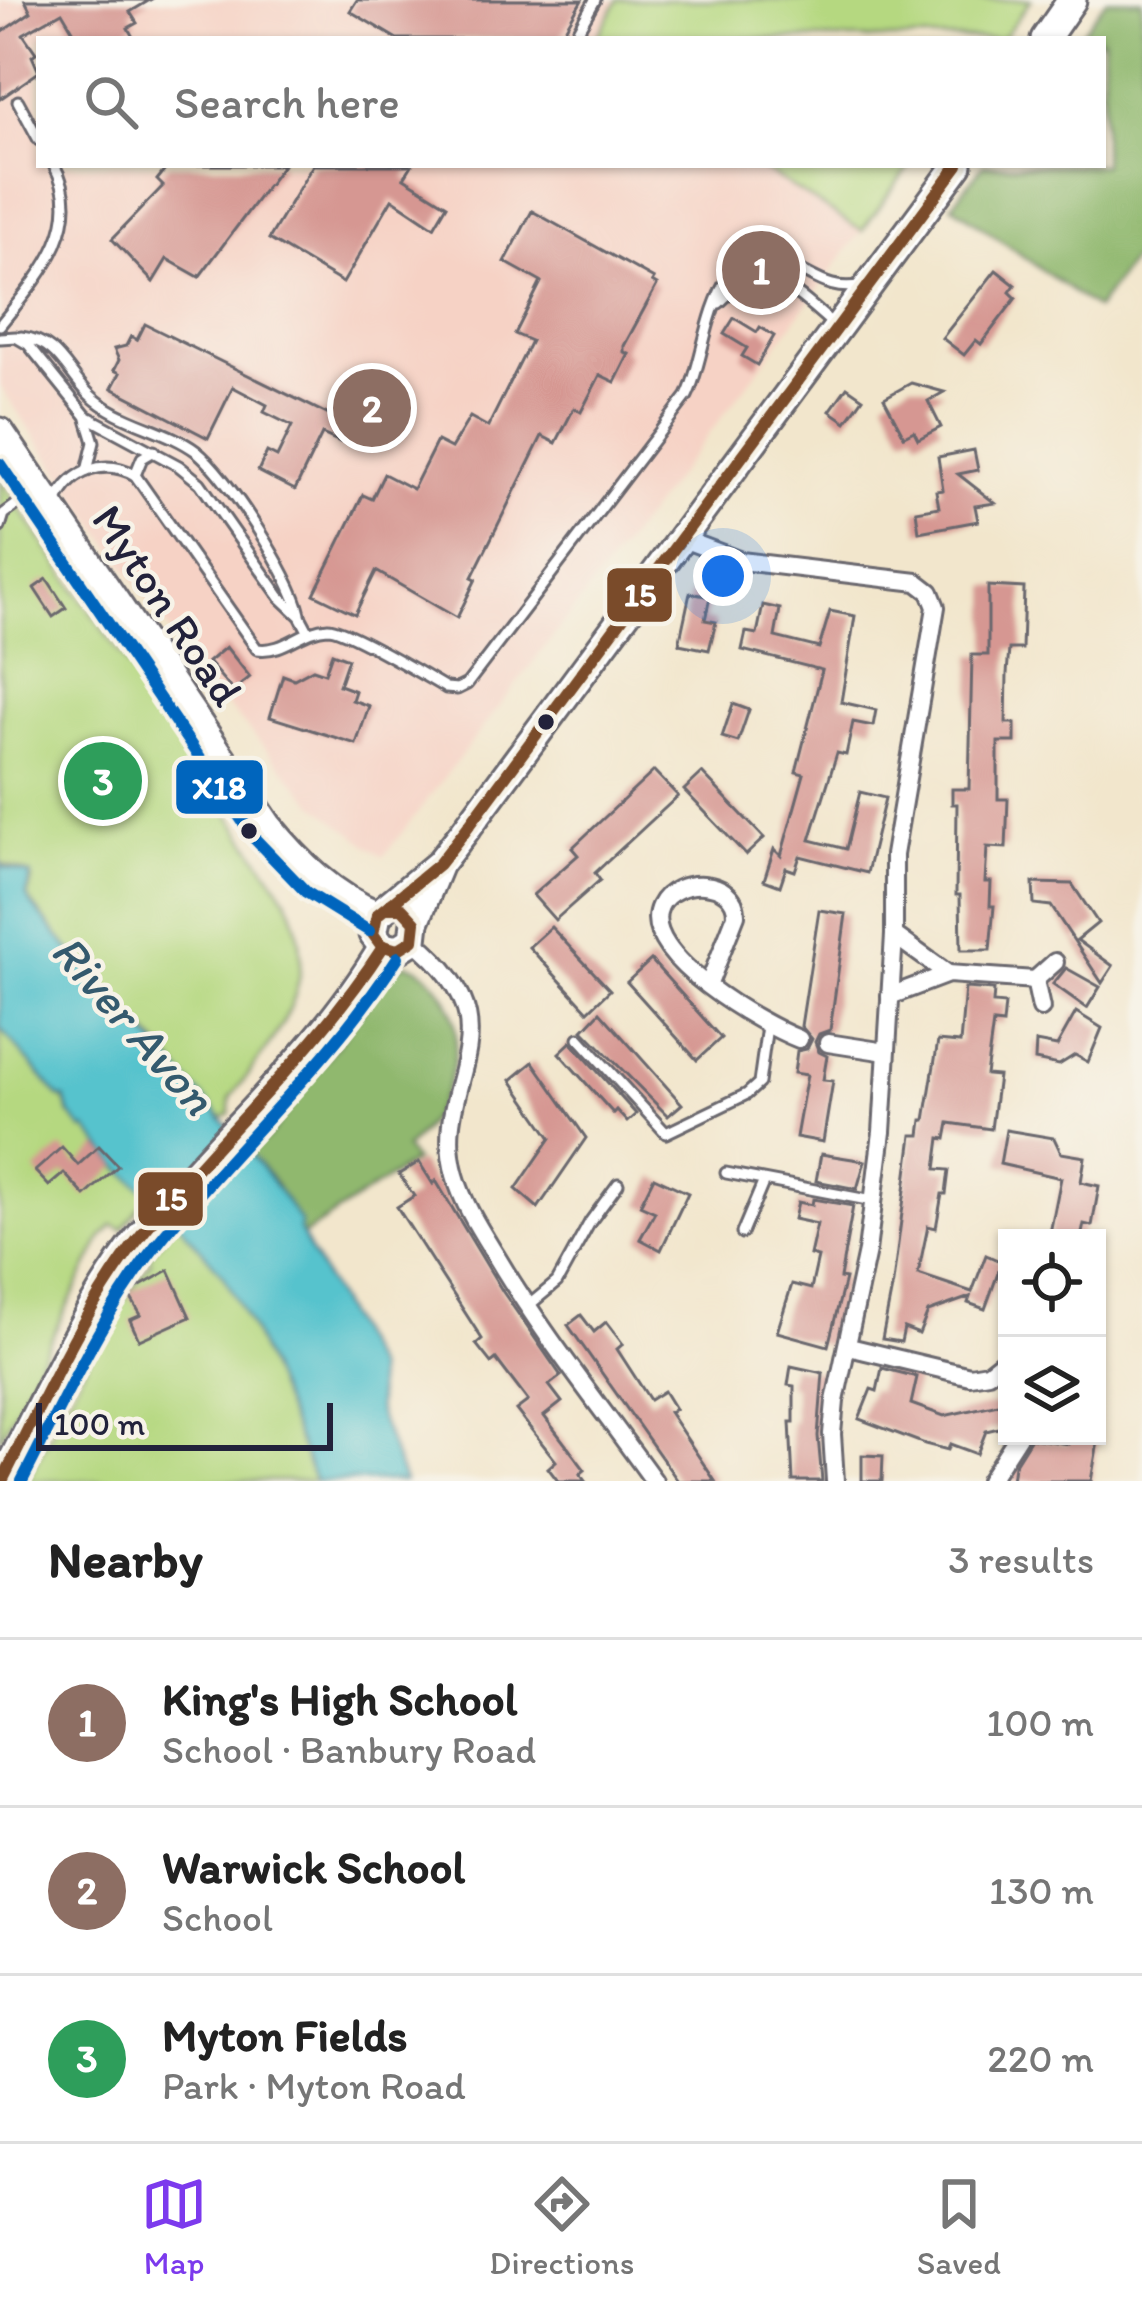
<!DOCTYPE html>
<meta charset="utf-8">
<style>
:root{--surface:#fff;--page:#f6f6f6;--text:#222;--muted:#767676;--line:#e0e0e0;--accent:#7c3aed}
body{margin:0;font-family:Itim,sans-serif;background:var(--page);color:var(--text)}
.controls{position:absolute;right:36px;bottom:36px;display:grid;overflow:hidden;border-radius:0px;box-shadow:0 3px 9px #0004}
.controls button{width:108px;height:108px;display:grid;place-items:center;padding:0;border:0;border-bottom:3px solid var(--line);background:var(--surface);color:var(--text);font:60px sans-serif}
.scale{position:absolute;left:36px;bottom:30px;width:297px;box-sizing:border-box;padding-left:12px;border:6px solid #22223b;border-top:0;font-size:33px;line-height:42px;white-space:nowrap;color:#22223b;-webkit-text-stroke:9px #f7f3e8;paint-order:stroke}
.you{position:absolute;left:723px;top:576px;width:42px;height:42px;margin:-30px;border:9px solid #fff;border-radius:50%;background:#1a73e8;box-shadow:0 0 0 18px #1a73e833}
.badge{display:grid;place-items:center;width:78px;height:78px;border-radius:50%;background:var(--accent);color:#fff;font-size:39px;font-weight:700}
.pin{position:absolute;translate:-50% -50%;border:6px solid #fff;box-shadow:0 3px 12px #0006}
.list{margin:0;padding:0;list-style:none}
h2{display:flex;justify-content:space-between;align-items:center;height:156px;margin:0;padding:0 48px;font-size:51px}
h2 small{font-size:39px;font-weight:400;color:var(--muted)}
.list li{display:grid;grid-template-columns:78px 1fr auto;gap:36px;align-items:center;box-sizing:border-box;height:168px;padding:0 48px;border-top:3px solid var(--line)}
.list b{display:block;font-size:45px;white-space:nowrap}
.list p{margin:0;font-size:39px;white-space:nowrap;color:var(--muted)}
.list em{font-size:39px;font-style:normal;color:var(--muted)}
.icon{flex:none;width:66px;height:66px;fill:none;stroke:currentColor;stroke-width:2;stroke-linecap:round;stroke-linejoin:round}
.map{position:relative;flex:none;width:1142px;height:1481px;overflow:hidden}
.search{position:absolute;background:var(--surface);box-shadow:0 3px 9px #0004;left:36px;right:36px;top:36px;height:132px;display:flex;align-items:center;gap:30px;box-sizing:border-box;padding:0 42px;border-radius:0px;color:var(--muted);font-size:45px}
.sheet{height:660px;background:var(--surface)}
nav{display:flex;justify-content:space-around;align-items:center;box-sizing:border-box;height:168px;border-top:3px solid var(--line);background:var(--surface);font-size:33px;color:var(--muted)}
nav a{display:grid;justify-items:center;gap:6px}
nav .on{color:var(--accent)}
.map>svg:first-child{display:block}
.built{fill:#f6d2c5}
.green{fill:#b5d880;stroke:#6c7d5e;stroke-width:3}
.forest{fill:#90b86e;stroke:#596d54;stroke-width:3}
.water{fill:#56c3cd;stroke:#3c7284;stroke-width:3}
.building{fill:#d69792}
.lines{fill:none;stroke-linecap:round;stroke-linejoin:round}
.service-casing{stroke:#6b676e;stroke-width:15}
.minor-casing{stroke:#6b676e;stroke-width:22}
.primary-casing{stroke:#6b676e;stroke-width:33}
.service{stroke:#fff;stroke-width:9}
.minor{stroke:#fff;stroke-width:16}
.primary{stroke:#fff;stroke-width:27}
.bus-1-casing{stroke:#f7f3e8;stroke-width:21}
.bus-2-casing{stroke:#f7f3e8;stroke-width:21}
.bus-1{stroke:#7a4b2a;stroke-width:12}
.bus-2{stroke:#0065bd;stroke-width:12}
.bus-dot{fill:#22223b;stroke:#f7f3e8;stroke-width:4.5}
.labels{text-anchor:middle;stroke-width:9;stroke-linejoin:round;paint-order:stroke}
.street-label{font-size:45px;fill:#22223b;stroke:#f7f3e8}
.water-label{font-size:48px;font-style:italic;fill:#345a6e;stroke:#f7f3e8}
.line-badge{stroke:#f7f3e8;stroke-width:4.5}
.badge-label{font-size:33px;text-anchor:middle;font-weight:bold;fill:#fff}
</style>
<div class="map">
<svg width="1142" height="1481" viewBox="0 0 1142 1481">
<rect width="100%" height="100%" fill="#f7f3e8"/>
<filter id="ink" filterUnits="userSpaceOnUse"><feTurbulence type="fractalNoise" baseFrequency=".00833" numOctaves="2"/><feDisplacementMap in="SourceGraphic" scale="24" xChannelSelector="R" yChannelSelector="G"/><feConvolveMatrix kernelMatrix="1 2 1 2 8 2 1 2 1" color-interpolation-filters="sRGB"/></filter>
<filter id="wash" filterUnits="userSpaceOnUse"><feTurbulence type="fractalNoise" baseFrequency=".004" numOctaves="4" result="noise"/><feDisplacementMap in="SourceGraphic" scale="48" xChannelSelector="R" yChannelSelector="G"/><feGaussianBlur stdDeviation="2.7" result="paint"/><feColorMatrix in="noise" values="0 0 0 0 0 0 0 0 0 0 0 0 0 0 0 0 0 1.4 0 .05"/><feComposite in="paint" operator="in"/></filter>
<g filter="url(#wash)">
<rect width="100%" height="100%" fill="#f2e6cc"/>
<!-- built -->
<polygon class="built" points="0,0 1031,0 1002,39 39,39 39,165 910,165 759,369 383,857 317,806 202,678 0,386"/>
<!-- green -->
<g class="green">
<polygon points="618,0 1031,0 1002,39 596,39"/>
<polygon points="756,165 910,165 862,231"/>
<path d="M0,479l287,420c39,84 -10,135 -57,200v15l-8,4c-23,-18 -40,-47 -59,-69 -12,-14 -27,-24 -40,-38 -34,-37 -66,-75 -96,-114l5,-17 -3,-6 -29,-11z"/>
<polygon points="0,1028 60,1098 64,1098 69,1113 83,1129 86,1128 118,1166 149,1193 123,1229 113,1225 101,1239 0,1440"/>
<path d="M176,1220l48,56 27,51 64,154h-288c37,-74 73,-154 124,-219l-2,-6z"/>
</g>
<!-- forest -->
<g class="forest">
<polygon points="1106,0 1142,0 1142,246 1096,309 952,205 983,165 1103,165 1103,39 1077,39"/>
<path d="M405,964c15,2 21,9 31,20 42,44 11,131 -31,164l9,13 -112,75 -27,-53 -26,-31 20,-15 122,-166z"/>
</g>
<!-- water -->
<path class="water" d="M0,862l3,5 28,8 -5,19 4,8c89,112 193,202 271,321l-2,7 76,140 3,43 26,68h-89l-64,-154 -27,-51 -48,-56 -58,-54 -32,-38 -3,2 -14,-18 -4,-14h-5l-60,-70z"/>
<g id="blocks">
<!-- building -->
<g class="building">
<polygon points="25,0 150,0 130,12 137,23 128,28 134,39 78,39 62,12 23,34 36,53 32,56 39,72 0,99 0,33 31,12"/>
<polygon points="357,0 582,0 559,39 397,39 350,11"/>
<polygon points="169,165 283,165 199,277 167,259 153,282 112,239 163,186 157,180"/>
<polygon points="313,165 412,165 404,178 447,205 434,227 392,199 343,283 269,239"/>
<polygon points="532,211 654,279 652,282 657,285 624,346 624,352 629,354 615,382 600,375 581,412 574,408 556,443 542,436 472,577 476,579 457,618 376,571 355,614 314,594 363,495 372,499 384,474 413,489 437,441 451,448 470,417 488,427 531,341 515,334 541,282 505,262"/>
<polygon points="996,270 1015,285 1010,292 1016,298 981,344 976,340 964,355 942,338"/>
<polygon points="734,318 757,332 760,327 774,336 757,365 742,356 747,348 724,334"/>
<polygon points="145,324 349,425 340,442 322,434 295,490 258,471 267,452 277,457 292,426 264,412 267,405 233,387 208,438 112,388 120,373 114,370 119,360 114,349 126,346 131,336 137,340"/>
<polygon points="911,383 944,392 928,401 941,427 918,439 914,431 904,436 884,398"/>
<polygon points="847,387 863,398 846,422 830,411"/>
<polygon points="974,450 978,470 958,474 995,503 975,506 978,521 919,532 916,511 939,507 936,491 943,490 938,457"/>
<polygon points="47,579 66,608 53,617 34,588"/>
<polygon points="988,586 1024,588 1022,649 1009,649 1007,674 1006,723 1015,723 1015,742 998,742 998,799 1008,799 1006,848 987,847 985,882 991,882 990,906 994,906 990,950 961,950 960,895 956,895 957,804 952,804 952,789 969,789 972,655 988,655"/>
<polygon points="690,593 710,597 705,620 716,622 709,650 679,644"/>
<polygon points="763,605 780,609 775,637 819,648 830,611 855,616 841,702 876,710 873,726 853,722 846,755 837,753 810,840 846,849 860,792 885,798 867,873 800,856 795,871 786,868 780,886 764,880 774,849 781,856 804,774 796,772 822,670 742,650 746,632 757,634"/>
<polygon points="226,647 250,677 233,691 208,662"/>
<polygon points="332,653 348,659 339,685 355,691 352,700 369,706 356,744 270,717 283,675 294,679 313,669 325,673"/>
<polygon points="733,704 749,710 738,742 722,737"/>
<polygon points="654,771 678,796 595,873 600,880 555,920 533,895 578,855 572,848"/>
<polygon points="702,773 764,838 746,855 684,790"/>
<polygon points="1033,883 1072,884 1098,923 1077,940 1113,966 1102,983 1051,906 1034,904"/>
<polygon points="819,910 846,914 830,1030 819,1034 815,1042 819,1052 827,1056 823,1080 833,1081 823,1142 796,1137 807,1075 794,1073 797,1051 807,1049 812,1039 801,1026"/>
<polygon points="551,927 610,990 588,1011 529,947"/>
<polygon points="651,960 721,1038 697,1060 627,982"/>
<polygon points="1066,968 1100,987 1087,1008 1053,984"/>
<polygon points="965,988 994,990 993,1003 1005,1004 1003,1024 993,1023 986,1075 998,1076 991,1129 949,1123 946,1139 940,1138 936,1169 949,1170 946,1194 942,1194 936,1228 928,1226 918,1274 972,1292 986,1255 1002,1262 985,1309 968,1303 970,1297 928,1312 919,1334 904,1328 901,1342 882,1339 893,1283 912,1135 920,1135 922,1120 925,1120 938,1041 960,1043"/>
<polygon points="600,1012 682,1104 668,1116 583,1030"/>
<polygon points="1076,1012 1102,1028 1088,1062 1075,1055 1059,1065 1035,1060 1036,1042 1057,1046"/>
<polygon points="571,1042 636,1114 627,1122 616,1110 613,1113 559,1053"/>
<polygon points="533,1062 586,1138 538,1208 516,1189 551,1138 511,1080"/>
<polygon points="1006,1130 1054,1138 1061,1153 1085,1157 1081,1182 1099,1186 1092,1226 1084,1224 1081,1238 1049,1238 1061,1178 1000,1164"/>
<polygon points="99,1146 118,1166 85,1196 64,1173 49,1186 35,1171 62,1147 78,1165"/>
<polygon points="821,1154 865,1161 857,1189 816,1181"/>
<polygon points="419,1162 433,1184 436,1181 503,1292 561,1376 549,1385 562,1402 544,1416 585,1470 580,1474 585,1481 558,1481 548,1468 556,1461 516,1410 528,1401 496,1359 491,1363 476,1344 482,1339 397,1207 414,1196 399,1174"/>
<polygon points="654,1177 688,1193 661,1250 640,1239 655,1212 640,1205"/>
<polygon points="813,1199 853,1206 840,1278 845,1279 828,1346 777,1332 792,1284 811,1289 818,1257 810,1255 817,1224 794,1219 798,1202 812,1205"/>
<polygon points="169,1270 190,1317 139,1340 130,1320 141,1315 128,1293"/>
<polygon points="581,1315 594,1332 606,1322 623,1344 617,1349 650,1400 664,1391 675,1409 669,1412 715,1481 678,1481 568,1325"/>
<polygon points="791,1366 823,1373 818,1436 822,1481 793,1481 790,1422 794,1422 794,1386 788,1385"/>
<polygon points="882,1368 917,1377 911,1404 944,1416 1007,1402 1007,1426 986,1431 977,1454 950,1444 948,1450 925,1444 859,1419 871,1389 877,1391"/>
<polygon points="1069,1436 1099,1436 1091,1481 1012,1481 1014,1465 1031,1438 1068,1444"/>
<polygon points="862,1455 883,1456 882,1481 862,1481"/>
</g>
</g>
</g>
<g filter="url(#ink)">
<use href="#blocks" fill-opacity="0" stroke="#6b676e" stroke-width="3"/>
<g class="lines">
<defs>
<g id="service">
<polyline points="573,39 595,0"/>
<polyline points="18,101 39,140"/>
<path d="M719,303c47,-47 75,-12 115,22"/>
<path d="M0,325c36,-45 88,-100 54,-160"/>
<path d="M21,337c37,4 45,34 68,57 28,28 76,34 107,57 31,24 96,125 104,163"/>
<polyline points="0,338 16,337 28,344 86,416 179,466 200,483 280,597 300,616 308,631"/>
<polyline points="87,419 94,442 87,471"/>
<polyline points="135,475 142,458 154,451"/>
<path d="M57,501c14,-31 48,-43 78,-26l122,174c28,4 44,-20 71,-21 18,0 97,48 118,60l11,1 10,-5 220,-288c23,-45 21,-169 105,-130 25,12 41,26 70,19"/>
<polyline points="0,527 4,514 34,492"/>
<polyline points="579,1038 666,1133 747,1094 759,1083 767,1026"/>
<polyline points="726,1173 873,1201"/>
<polyline points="742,1233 763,1183"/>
<polyline points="528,1306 557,1282 590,1222 618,1184"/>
</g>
<g id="minor">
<polyline points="683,539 741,561 917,582 930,592 936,607 894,855 894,935 882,1132 867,1251 835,1401 832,1434 835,1481"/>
<polyline points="894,935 948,974"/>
<path d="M413,940c113,91 15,140 42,235 8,29 25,55 41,81 47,79 105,151 158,225"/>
<path d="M708,986l28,-71c1,-38 -62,-39 -76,-9 -23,49 103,119 139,133"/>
<polyline points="890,996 948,974 1035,980"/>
<polyline points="1041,1008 1035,980 1055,962"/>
<polyline points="828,1043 886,1052"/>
<polyline points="849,1347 970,1376 988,1373 1007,1358"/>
<polyline points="989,1481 1018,1436"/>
</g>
<g id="primary">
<polyline points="1045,39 1072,0"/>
<path d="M0,432l268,394c31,38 64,70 109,89"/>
<polyline points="439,864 415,922 413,940 397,950 383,947 373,934 377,915 439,864 464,832 958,165"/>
<path d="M2,1481c42,-80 84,-176 140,-247 78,-98 177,-178 241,-287"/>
</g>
</defs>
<!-- service casing -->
<use href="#service" class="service-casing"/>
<!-- minor casing -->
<use href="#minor" class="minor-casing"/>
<!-- primary casing -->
<use href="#primary" class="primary-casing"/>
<!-- service -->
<use href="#service" class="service"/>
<!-- minor -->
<use href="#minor" class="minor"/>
<!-- primary -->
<use href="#primary" class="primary"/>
<defs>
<g id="bus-1">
<polyline points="389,908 402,908 415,922 413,940 397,950 381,945 373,934 377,915 439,864 464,832 958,165"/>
<path d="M2,1481c43,-84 81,-172 140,-247 77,-99 172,-180 241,-287"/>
</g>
<g id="bus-2">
<polyline points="0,464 254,838 306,892 369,931"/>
<path d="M22,1481c42,-81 79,-166 136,-238 78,-98 172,-180 240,-286"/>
</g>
</defs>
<!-- bus-1 casing -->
<use href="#bus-1" class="bus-1-casing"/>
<!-- bus-2 casing -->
<use href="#bus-2" class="bus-2-casing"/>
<!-- bus-1 -->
<use href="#bus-1" class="bus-1"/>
<!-- bus-2 -->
<use href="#bus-2" class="bus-2"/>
</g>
</g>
<!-- markers -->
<g class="bus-dot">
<circle cx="546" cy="722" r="10"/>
<circle cx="249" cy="831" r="10"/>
</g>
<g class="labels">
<!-- street labels -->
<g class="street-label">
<text transform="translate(168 605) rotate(56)" y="16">Myton Road</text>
</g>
<!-- water labels -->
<g class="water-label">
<text transform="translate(134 1024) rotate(49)" y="17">River Avon</text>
</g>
</g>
<g class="line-badge">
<rect x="605" y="566" width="69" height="58" rx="12" fill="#7a4b2a"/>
<rect x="174" y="758" width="91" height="58" rx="12" fill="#0065bd"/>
<rect x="136" y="1170" width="69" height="58" rx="12" fill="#7a4b2a"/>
</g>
<g class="badge-label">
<text x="640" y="606">15</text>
<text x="219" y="799">X18</text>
<text x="171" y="1210">15</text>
</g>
</svg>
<div class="controls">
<button><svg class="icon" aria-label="locate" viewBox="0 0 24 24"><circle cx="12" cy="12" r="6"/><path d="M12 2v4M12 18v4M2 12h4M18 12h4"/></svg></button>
<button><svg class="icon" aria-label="layers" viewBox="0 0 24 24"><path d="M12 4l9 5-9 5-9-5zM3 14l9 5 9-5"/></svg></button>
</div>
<div class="scale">100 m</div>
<div class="you"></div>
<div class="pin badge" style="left:761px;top:270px;background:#8d6e63">1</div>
<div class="pin badge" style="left:372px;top:408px;background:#8d6e63">2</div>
<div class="pin badge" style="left:103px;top:781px;background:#2e9e5b">3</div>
<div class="search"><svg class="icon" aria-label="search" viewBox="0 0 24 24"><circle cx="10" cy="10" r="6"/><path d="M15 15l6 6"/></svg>Search here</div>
</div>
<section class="sheet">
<h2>Nearby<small>3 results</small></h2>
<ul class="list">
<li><span class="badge" style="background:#8d6e63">1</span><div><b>King's High School</b><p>School · Banbury Road</p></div><em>100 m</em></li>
<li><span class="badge" style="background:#8d6e63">2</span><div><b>Warwick School</b><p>School</p></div><em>130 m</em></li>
<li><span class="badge" style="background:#2e9e5b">3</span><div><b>Myton Fields</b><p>Park · Myton Road</p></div><em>220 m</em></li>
</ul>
</section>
<nav>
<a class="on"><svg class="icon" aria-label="map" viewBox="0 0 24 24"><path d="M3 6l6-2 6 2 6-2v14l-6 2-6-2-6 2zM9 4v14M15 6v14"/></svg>Map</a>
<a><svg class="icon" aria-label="directions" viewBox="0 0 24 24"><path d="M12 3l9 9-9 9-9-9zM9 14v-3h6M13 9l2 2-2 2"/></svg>Directions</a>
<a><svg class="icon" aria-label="saved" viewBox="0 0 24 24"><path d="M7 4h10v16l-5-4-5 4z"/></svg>Saved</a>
</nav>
